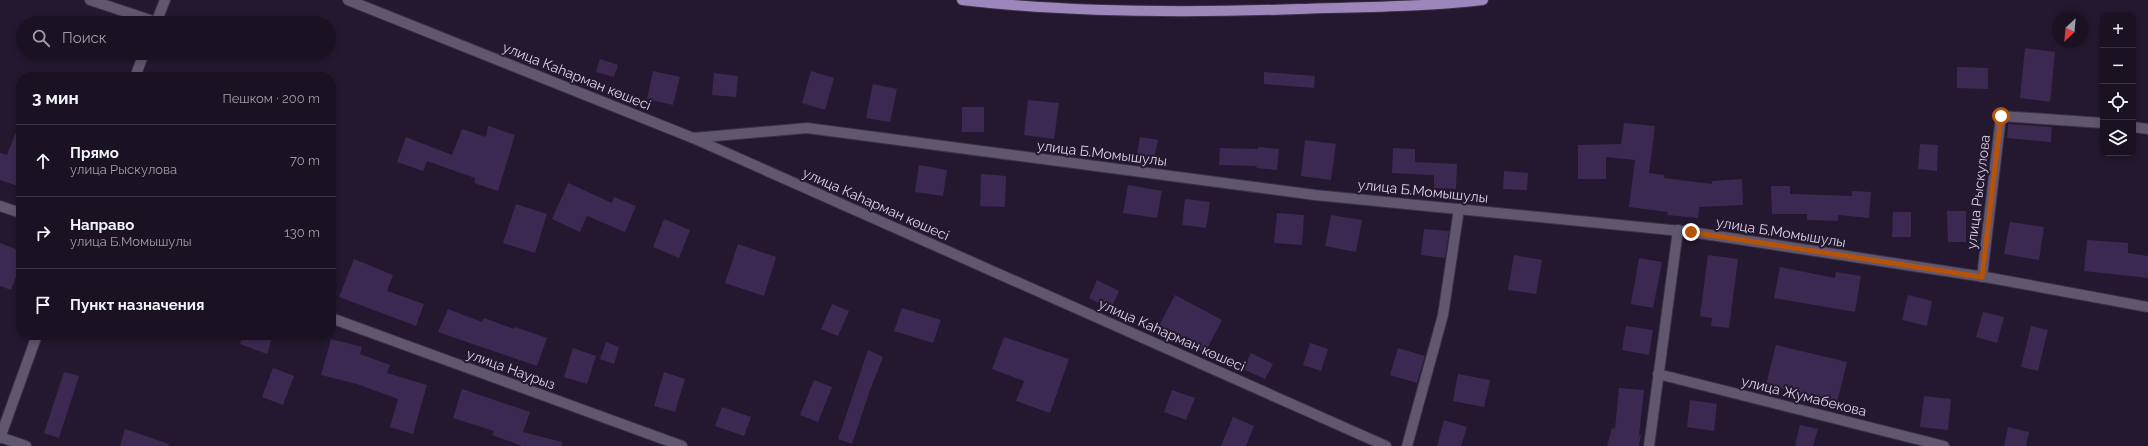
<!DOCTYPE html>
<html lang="ru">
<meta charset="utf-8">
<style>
:root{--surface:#1a1223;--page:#231b2b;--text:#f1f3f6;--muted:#9f9ea6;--line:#383241}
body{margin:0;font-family:Raleway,sans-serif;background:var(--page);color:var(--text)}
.controls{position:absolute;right:12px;top:12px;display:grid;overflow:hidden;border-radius:8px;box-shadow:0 2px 6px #0003}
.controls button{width:36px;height:36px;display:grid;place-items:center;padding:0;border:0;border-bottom:1px solid var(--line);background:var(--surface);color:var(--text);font:20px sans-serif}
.compass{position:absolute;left:2052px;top:12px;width:36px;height:36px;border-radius:50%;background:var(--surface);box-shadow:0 2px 6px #0003;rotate:206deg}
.stop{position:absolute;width:12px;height:12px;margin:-9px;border:3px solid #b45309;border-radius:50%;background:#fff}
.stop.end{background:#b45309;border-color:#fff;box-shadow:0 1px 4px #0008}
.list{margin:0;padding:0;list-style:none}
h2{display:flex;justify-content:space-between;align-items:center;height:52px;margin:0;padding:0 16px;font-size:17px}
h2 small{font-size:13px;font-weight:400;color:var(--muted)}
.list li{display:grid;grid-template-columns:26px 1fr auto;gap:12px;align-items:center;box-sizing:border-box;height:72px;padding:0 16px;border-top:1px solid var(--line)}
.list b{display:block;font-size:15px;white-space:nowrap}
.list p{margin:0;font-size:13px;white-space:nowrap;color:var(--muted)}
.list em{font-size:13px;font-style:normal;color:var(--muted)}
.icon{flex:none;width:22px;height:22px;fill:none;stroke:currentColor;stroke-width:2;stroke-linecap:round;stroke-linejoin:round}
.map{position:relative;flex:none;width:2148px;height:446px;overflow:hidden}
.search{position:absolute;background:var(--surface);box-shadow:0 2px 6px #0003;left:16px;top:16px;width:320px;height:44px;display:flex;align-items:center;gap:10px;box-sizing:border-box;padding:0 14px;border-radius:22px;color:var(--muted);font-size:15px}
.panel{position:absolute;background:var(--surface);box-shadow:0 2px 6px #0003;left:16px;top:72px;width:320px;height:268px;border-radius:16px}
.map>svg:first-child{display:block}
.building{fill:#3c2952}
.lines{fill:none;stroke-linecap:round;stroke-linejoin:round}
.street-casing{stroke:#393243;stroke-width:12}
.primary-casing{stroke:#393243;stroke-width:12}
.street{stroke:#615670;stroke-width:10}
.primary{stroke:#9d86bc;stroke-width:10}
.route{stroke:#b45309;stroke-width:5}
.labels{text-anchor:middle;stroke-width:4;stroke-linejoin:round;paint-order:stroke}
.street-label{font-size:14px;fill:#dad3e3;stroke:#23182f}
</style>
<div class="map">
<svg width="2148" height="446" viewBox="0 0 2148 446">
<rect width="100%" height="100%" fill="#23182f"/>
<!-- building -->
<g class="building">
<polygon points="2025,48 2055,52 2050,102 2020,98"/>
<polygon points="600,59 618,65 614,77 596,72"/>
<polygon points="1957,67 1988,68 1988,89 1957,88"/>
<polygon points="653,71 680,77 673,105 647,99"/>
<polygon points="811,71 834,78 825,110 802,103"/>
<polygon points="1264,72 1315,76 1314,88 1264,84"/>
<polygon points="714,73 738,76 736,97 712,95"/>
<polygon points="873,84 897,89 890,122 866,118"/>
<polygon points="1028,100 1059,103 1054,139 1024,135"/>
<rect x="962" y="107" width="22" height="25"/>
<polygon points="20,122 21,177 18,186 0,180 0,153 7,155"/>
<polygon points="1624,123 1655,126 1649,173 1664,175 1664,178 1712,184 1712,181 1742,179 1743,205 1699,207 1698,218 1667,215 1668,212 1629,207 1635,160 1606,157 1606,179 1578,179 1578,145 1621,144"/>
<polygon points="2008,124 2052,127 2051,142 2007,138"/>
<polygon points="488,126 515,135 498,191 474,183 475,178 427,161 423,171 397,162 406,137 452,155 462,129 486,137"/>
<polygon points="1140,137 1158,140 1154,158 1137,155"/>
<polygon points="1305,140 1336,144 1331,180 1301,176"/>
<polygon points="1920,144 1938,145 1937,171 1918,169"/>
<polygon points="1258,147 1279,149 1277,170 1256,168 1257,166 1219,165 1220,148 1258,149"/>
<polygon points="1393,148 1415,149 1415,162 1457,164 1456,189 1434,188 1434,175 1392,173"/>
<polygon points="919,165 947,170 943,196 915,192"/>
<polygon points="1504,171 1528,173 1527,190 1503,189"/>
<polygon points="981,174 1006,176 1005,207 980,206"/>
<polygon points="568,183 612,203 614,197 636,206 625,232 587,216 580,232 552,219"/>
<polygon points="1128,185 1162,191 1157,218 1123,213"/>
<polygon points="1771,186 1790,186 1790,194 1852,196 1852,191 1871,192 1869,218 1838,215 1838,221 1807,220 1807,214 1772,214"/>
<polygon points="1185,199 1210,202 1206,228 1182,225"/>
<polygon points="516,204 547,214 535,253 503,243"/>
<polygon points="1947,211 1966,211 1966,242 1948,242"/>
<polygon points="1893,212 1911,212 1911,237 1892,237"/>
<polygon points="1277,213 1304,215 1302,245 1274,243"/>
<polygon points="1331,215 1362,220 1356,252 1325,246"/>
<polygon points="664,219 690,230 679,258 653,247"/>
<polygon points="2010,222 2044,227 2039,260 2004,254"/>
<polygon points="1424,229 1449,231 1445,258 1421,255"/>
<polygon points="2087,240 2128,243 2128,253 2148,256 2148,278 2084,271"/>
<polygon points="0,243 21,251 21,263 11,290 0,286"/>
<polygon points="738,244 776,257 764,296 725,283"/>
<polygon points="1514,255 1542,260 1536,294 1508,290"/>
<polygon points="1708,255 1738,259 1729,328 1711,326 1712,318 1700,316"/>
<polygon points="1639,258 1662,262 1653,308 1631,304"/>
<polygon points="354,259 393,275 387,291 424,304 416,326 339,297"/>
<polygon points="1780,267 1835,278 1836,272 1861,276 1855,312 1774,298"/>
<polygon points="1097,280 1119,291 1111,309 1089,298"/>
<polygon points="1175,295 1222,320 1205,353 1158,328"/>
<polygon points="1908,295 1932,301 1927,326 1902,320"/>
<polygon points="832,304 849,311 838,336 821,329"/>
<polygon points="902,308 941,320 933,343 894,331"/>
<polygon points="448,309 482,322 484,318 514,329 515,327 547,338 537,366 438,332"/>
<polygon points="1983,312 2004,317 1997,343 1976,337"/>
<polygon points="1626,326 1653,330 1649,355 1622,350"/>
<polygon points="2031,326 2048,330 2038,371 2021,367"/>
<polygon points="243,335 273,335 267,354 240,344"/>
<polygon points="1004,337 1069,359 1050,413 1016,401 1024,381 992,369"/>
<polygon points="331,339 362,347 360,354 390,365 387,373 427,385 413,434 390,427 398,399 357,384 321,375"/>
<polygon points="606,342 619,347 614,364 600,359"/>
<polygon points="1310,343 1328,349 1321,371 1303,365"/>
<polygon points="1776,345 1847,362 1837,402 1766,385"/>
<polygon points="573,348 596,356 587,384 564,377"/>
<polygon points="1398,348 1425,356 1417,383 1390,375"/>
<polygon points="868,350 883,357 870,390 852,444 838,439"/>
<polygon points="1251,353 1273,364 1265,379 1243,369"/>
<polygon points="273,368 294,376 283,405 262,397"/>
<polygon points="64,372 79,376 59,438 44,433"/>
<polygon points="664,372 685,379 675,412 654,406"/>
<polygon points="1458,374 1490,380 1484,407 1453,401"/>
<polygon points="814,380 832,387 818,422 800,415"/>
<polygon points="1619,388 1644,390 1639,435 1641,435 1639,446 1607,446 1612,428 1615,429"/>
<polygon points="462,389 530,412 523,432 562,442 562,446 522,446 492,435 494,431 453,418"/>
<polygon points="1172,390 1195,398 1186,420 1164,412"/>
<polygon points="1924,396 1951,399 1948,430 1920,427"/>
<polygon points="1690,400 1717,404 1714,431 1687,427"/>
<polygon points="722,407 751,417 744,436 715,426"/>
<polygon points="1233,417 1254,426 1246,446 1221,446"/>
<polygon points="1444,420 1467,427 1461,446 1437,446"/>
<polygon points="1800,425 1818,429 1813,446 1795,446"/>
<polygon points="2008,427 2029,432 2026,446 2004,446"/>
<polygon points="125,429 169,444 169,446 120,446"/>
</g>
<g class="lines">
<defs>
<g id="street">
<polyline points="90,0 156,22"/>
<polyline points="348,0 693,138 1386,446"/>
<polyline points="156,23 165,0"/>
<polyline points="135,77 144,53"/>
<polyline points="2133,127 2148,129"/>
<polyline points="693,138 807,128 1315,195 1691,232 1991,278 2148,307"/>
<polyline points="0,206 21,213"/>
<polyline points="1982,277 2001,116 2103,123"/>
<polyline points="331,318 682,446"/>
<polyline points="1658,374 1944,446"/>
<polyline points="0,437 26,446"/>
<polyline points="0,438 37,335"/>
<polyline points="1407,446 1443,315 1459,209"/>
<polyline points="1649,446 1678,230"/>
</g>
<path id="primary" d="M962,0c111,13 225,13 337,9 62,-2 123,-2 184,-9"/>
</defs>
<!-- street casing -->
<use href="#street" class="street-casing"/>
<!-- primary casing -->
<use href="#primary" class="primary-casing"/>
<!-- street -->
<use href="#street" class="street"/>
<!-- primary -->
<use href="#primary" class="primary"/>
</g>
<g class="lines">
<!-- route -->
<polyline class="route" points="1691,232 1982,277 2001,116"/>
</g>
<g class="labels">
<!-- street labels -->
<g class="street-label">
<text transform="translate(577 76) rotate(22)" y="5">улица Каһарман көшесі</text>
<text transform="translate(1102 153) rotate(7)" y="5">улица Б.Момышулы</text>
<text transform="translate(1423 191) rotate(6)" y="5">улица Б.Момышулы</text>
<text transform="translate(1978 192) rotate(-83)" y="5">улица Рыскулова</text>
<text transform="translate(876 204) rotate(24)" y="5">улица Каһарман көшесі</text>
<text transform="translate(1781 232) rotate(9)" y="5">улица Б.Момышулы</text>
<text transform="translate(1172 335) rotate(24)" y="5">улица Каһарман көшесі</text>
<text transform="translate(511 369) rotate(20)" y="5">улица Наурыз</text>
<text transform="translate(1804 396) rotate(14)" y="5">улица Жумабекова</text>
</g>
</g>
</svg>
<div class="controls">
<button>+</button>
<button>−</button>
<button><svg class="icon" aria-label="locate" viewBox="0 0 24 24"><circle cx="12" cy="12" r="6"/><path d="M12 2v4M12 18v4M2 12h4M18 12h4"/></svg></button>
<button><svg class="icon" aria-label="layers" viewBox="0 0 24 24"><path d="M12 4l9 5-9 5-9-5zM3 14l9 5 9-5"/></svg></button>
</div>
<svg class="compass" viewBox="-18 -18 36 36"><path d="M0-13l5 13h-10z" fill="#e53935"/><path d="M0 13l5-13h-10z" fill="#9f9ea6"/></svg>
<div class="stop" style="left:2001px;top:116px"></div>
<div class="stop end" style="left:1691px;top:232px"></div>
<div class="search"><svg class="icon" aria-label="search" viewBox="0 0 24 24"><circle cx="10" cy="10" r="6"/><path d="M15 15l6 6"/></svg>Поиск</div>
<section class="panel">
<h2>3 мин<small>Пешком · 200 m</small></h2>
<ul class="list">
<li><svg class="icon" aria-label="ahead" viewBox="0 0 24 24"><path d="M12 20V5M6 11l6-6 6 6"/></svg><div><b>Прямо</b><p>улица Рыскулова</p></div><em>70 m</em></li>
<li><svg class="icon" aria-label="right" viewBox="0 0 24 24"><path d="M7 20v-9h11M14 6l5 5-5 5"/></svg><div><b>Направо</b><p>улица Б.Момышулы</p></div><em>130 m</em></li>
<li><svg class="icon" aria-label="arrive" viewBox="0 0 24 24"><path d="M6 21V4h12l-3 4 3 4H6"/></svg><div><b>Пункт назначения</b></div></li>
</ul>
</section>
</div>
